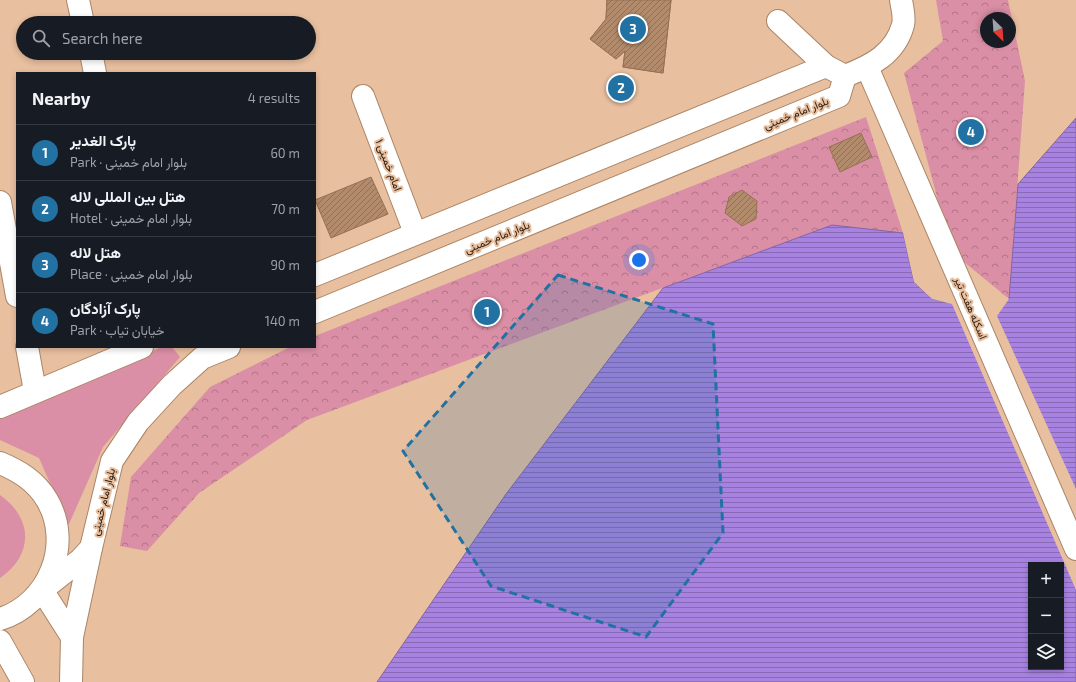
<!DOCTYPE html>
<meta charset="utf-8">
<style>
:root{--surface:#171b24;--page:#20242c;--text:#f1f3f6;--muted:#9ea1a6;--line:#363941;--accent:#2172a3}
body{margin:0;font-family:"Exo 2",Vazirmatn,sans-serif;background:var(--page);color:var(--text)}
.controls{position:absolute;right:12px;bottom:12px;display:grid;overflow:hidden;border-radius:0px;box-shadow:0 2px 6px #0003}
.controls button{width:36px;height:36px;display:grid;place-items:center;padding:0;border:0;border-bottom:1px solid var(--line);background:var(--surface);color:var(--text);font:20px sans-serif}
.compass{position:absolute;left:980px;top:12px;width:36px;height:36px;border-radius:50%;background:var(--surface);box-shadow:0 2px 6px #0003;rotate:155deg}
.you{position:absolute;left:639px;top:260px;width:14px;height:14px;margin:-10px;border:3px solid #fff;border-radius:50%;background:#1a73e8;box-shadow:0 0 0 6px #1a73e833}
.badge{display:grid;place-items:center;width:26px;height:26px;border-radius:50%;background:var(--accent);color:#fff;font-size:13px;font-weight:700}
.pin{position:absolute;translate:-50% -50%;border:2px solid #fff;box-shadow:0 1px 4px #0006}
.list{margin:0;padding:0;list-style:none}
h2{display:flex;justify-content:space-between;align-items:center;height:52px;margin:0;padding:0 16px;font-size:17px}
h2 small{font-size:13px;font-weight:400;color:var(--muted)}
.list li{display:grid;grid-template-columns:26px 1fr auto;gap:12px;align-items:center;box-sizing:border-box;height:56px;padding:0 16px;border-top:1px solid var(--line)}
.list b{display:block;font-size:15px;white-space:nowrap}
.list p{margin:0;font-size:13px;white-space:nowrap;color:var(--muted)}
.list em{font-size:13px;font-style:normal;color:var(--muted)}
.icon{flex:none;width:22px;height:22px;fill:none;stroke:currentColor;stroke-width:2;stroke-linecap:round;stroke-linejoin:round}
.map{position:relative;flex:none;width:1076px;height:682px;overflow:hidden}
.search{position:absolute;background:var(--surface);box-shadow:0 2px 6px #0003;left:16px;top:16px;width:300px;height:44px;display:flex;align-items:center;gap:10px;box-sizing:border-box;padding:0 14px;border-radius:22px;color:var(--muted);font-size:15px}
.panel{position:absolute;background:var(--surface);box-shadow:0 2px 6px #0003;left:16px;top:72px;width:300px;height:276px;border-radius:0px}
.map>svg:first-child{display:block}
.grass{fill:#db8fa6}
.forest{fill:url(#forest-crowns);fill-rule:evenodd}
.water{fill:url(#water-rules);stroke:#8365a3;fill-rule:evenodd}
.pier{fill:#e8bf9f}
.building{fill:url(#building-hatch);stroke:#967153}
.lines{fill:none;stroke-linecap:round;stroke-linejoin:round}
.minor-casing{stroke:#aa8566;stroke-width:24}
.major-casing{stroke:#aa8566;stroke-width:24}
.minor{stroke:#fff;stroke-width:22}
.major{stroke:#fff;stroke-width:22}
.marked{fill:#2172a3;fill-opacity:0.2;stroke:#2172a3;stroke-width:3;stroke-dasharray:8 5;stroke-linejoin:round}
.labels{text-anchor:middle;stroke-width:4;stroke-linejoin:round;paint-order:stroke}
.street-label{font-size:11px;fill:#302114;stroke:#e8bf9f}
</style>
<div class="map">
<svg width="1076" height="682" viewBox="0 0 1076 682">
<defs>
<pattern id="forest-crowns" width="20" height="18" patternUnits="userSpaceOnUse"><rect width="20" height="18" fill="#db8fa6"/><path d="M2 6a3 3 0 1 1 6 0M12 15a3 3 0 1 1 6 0" fill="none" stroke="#b27486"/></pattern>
<pattern id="water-rules" width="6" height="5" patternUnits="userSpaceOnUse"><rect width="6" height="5" fill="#a782e0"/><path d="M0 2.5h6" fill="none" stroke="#886ab4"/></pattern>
<pattern id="building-hatch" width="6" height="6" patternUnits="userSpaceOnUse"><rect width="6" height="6" fill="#b18b6c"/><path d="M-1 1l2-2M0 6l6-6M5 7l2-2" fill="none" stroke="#907158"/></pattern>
</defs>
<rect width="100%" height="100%" fill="#e8bf9f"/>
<!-- grass -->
<g class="grass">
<polygon points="162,347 172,347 180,357 103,447 69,524 61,523 53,490 39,458 0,440 0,417"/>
<path d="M0,495c33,23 34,60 0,83z"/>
</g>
<!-- forest -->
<g class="forest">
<path d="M936,0h72l17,81 -16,218 -51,-42 -17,-45 -37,-139 39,-32zM986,18h24v24h-24z"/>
<polygon points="866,117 903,233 832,225 307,420 199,493 147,551 120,546 131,477 210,387 290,347 315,347 315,336"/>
</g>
<!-- water -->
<path class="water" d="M1076,118v564h-699l129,-188 157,-206 169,-63 71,8 11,49 18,17 20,4 57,-4 9,-115zM1031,565h30v102h-30z"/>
<!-- pier -->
<polygon class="pier" points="903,233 905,234 916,281 933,297 952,301 1007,297 1009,299 997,316 1076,489 1076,590 952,304 932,299 914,282"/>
<!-- building -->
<g class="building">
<polygon points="607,0 671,0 663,73 623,67 625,51 616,59 590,39 606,19"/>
<polygon points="607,0 671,0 663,73 623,67 625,51 616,59 590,39 606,19"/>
<polygon points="861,133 872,157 840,172 829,147"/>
<polygon points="371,177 388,214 331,238 315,200"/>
<polygon points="742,190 757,201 756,219 742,226 725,213 729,197"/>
</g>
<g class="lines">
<defs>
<g id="minor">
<polyline points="78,0 83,23"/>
<polyline points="778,21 826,66"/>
<polyline points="91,53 95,73"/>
<polyline points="867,67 1076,549"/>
<polyline points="363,96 415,233"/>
<polyline points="0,202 17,296"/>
<polyline points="27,347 35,391"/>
<polyline points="42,590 72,637 71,682"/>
<polyline points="72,637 91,548"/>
<polyline points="0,641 23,682"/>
</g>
<g id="major">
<path d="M845,76c26,-10 50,-22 58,-51 2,-7 -1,-18 -2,-25"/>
<polyline points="315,275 826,66 845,76 839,96 315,312"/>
<polyline points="0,407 142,347"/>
<path d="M0,463c19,8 36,18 47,37 26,44 2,104 -47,119"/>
<polyline points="42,590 80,560 91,548 112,461 138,422 172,385 202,358 229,347"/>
</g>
</defs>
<!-- minor casing -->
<use href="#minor" class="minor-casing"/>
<!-- major casing -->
<use href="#major" class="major-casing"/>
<!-- minor -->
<use href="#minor" class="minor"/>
<!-- major -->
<use href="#major" class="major"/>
</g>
<!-- marked area -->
<path class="marked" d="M558,275l155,49 10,209 -77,104 -155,-51 -88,-135z"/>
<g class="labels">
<!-- street labels -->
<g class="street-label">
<text transform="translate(796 113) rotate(-22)" y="4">بلوار امام خمینی</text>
<text transform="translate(389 165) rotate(69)" y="4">امام خمینی ۱</text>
<text transform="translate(497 237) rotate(-22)" y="4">بلوار امام خمینی</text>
<text transform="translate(971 308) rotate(67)" y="4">اسکله هفت تیر</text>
<text transform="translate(103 502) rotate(-76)" y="4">بلوار امام خمینی</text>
</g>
</g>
</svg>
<div class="controls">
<button>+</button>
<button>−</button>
<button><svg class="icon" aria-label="layers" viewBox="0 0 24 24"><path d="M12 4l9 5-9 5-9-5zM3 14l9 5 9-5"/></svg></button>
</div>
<svg class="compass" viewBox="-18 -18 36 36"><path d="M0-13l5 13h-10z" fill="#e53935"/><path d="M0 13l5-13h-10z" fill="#9ea1a6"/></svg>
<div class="you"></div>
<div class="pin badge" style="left:487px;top:312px">1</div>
<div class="pin badge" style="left:621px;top:88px">2</div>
<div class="pin badge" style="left:633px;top:29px">3</div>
<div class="pin badge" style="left:971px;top:132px">4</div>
<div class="search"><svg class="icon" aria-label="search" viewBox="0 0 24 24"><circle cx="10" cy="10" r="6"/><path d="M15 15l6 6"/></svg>Search here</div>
<section class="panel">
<h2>Nearby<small>4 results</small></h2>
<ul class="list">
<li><span class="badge">1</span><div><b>پارک الغدیر</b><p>Park · بلوار امام خمینی</p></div><em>60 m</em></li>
<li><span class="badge">2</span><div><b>هتل بین المللی لاله</b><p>Hotel · بلوار امام خمینی</p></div><em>70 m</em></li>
<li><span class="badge">3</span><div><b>هتل لاله</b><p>Place · بلوار امام خمینی</p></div><em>90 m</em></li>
<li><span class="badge">4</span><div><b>پارک آزادگان</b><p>Park · خیابان تیاب</p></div><em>140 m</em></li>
</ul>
</section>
</div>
